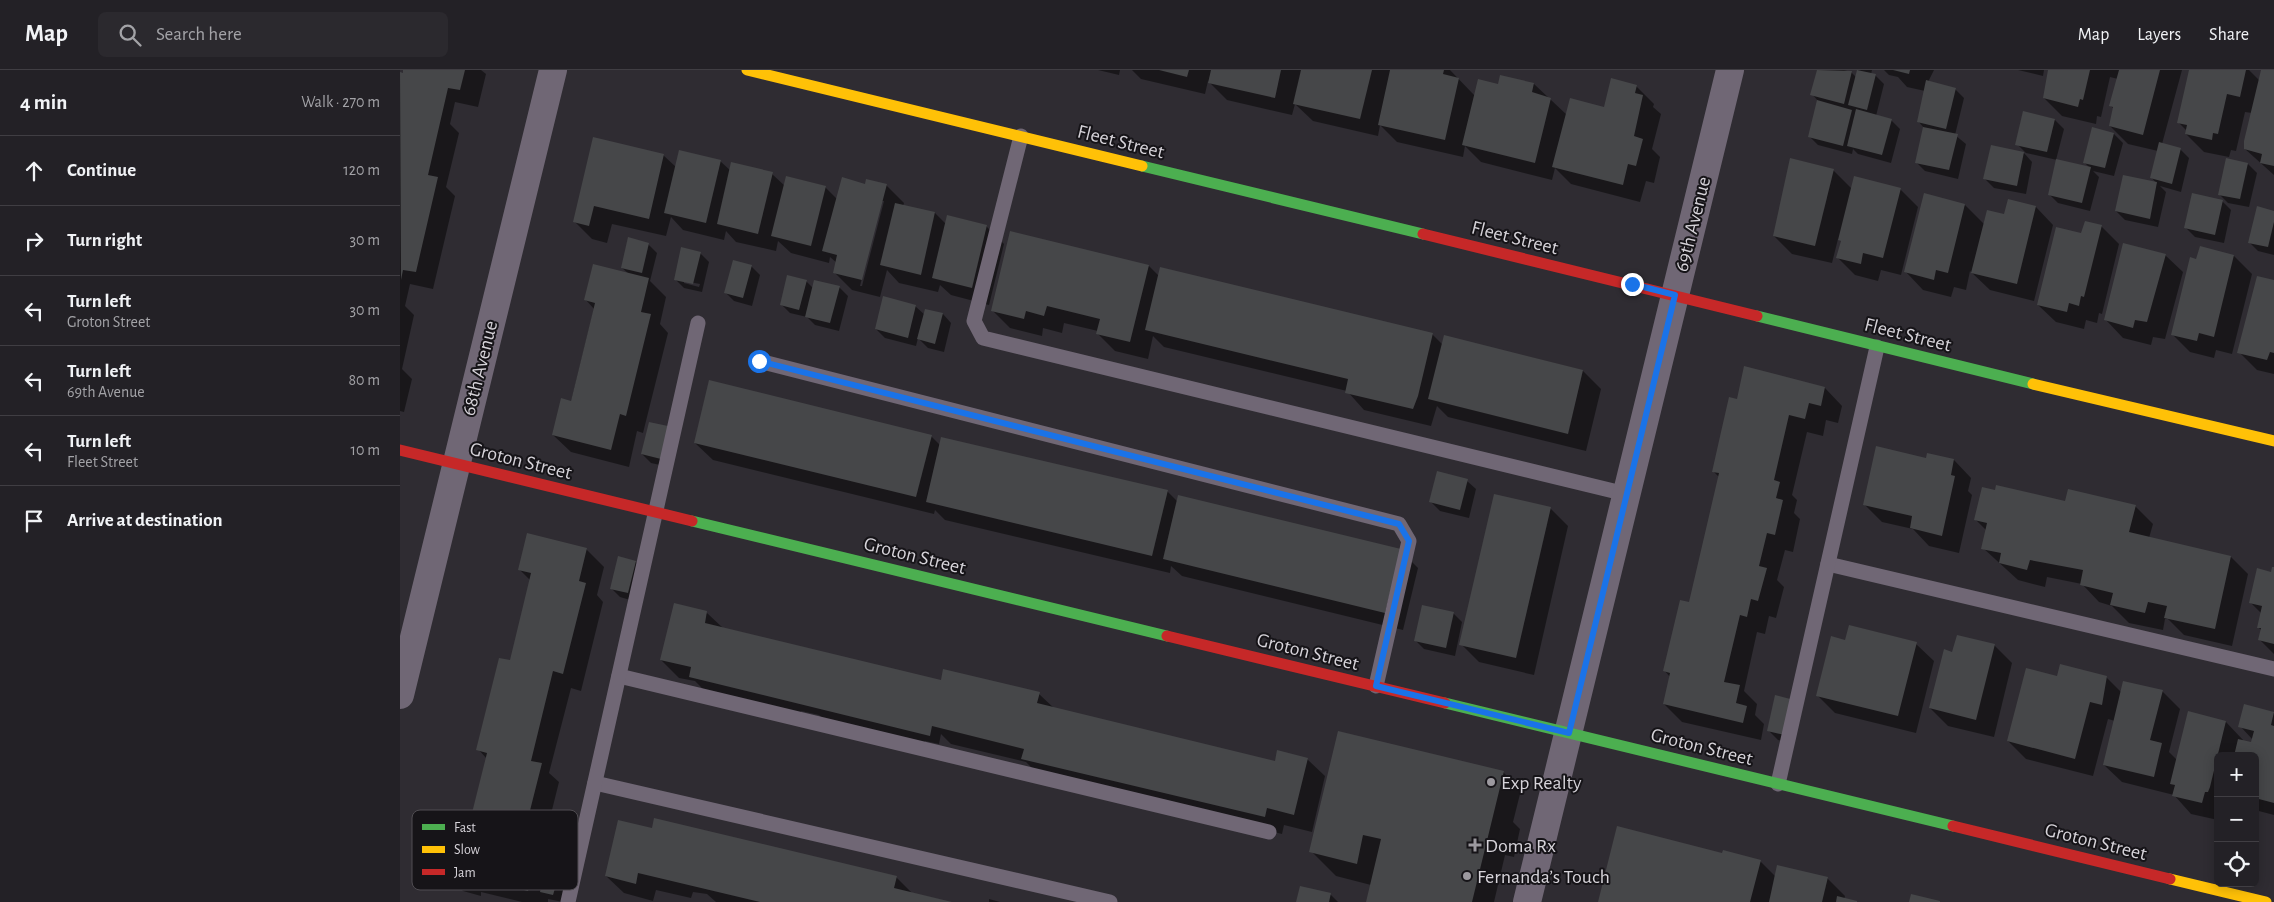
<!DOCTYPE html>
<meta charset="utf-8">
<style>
:root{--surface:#232126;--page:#2b292e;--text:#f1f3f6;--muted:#a3a3a7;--line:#403e43}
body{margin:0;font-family:"Alegreya Sans",sans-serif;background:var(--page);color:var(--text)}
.controls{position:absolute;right:15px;bottom:15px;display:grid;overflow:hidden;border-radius:8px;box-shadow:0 2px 12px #0003}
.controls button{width:45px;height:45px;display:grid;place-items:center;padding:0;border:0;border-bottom:1px solid var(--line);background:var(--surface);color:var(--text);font:25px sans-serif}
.stop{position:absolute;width:15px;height:15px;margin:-11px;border:4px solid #1a73e8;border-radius:50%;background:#fff}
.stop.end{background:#1a73e8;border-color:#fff;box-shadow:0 1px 5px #0008}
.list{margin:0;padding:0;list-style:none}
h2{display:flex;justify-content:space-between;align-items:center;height:65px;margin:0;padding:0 20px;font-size:21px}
h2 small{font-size:16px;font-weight:400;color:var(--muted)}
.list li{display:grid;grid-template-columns:32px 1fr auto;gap:15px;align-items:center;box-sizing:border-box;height:70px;padding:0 20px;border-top:1px solid var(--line)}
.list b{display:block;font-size:19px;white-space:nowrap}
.list p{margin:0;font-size:16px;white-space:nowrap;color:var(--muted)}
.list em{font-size:16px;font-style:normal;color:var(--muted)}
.icon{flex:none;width:28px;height:28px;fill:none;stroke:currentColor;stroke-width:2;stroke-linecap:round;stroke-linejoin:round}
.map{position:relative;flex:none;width:1874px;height:832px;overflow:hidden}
header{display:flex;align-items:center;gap:30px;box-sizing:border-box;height:70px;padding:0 25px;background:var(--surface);border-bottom:1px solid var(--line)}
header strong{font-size:24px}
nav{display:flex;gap:28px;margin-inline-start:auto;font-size:18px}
.search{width:350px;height:45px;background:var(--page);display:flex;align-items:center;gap:12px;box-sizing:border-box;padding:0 18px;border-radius:8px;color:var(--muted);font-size:19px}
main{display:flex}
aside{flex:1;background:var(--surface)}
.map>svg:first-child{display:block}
.shadow{fill:#0007;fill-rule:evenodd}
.building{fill:#464749}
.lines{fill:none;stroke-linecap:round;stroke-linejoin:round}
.lane{stroke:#706775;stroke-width:15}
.street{stroke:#706775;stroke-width:28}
.fast{stroke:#4caf50;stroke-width:11}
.slow{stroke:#ffc107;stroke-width:11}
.jam{stroke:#c62828;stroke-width:11}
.route{stroke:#1a73e8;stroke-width:6}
.poi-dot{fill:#9c999f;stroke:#161418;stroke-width:2}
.labels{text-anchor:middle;stroke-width:4;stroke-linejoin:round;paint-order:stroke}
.street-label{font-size:20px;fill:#d6d3d9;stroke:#161418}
.poi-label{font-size:20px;fill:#d6d3d9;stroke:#161418;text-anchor:start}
.key{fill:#161418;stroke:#504d52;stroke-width:1}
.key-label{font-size:14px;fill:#d6d3d9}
</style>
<header>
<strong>Map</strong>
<div class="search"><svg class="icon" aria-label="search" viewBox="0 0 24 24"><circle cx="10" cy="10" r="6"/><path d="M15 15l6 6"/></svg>Search here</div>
<nav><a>Map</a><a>Layers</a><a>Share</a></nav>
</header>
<main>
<aside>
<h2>4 min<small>Walk · 270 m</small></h2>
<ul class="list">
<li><svg class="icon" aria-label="ahead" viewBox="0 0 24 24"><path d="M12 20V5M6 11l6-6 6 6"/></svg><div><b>Continue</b></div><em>120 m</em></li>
<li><svg class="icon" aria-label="right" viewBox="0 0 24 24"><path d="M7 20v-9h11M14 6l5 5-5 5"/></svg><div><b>Turn right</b></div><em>30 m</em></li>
<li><svg class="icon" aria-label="left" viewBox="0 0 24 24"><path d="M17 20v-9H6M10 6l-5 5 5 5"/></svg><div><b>Turn left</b><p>Groton Street</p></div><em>30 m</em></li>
<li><svg class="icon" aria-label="left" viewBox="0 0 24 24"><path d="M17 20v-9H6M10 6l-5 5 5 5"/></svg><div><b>Turn left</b><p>69th Avenue</p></div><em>80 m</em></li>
<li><svg class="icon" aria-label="left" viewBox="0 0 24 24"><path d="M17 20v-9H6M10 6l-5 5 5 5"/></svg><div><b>Turn left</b><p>Fleet Street</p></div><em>10 m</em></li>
<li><svg class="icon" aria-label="arrive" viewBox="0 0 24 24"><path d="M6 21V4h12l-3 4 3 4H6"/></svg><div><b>Arrive at destination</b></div></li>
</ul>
</aside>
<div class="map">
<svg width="1874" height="832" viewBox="0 0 1874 832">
<rect width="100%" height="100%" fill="#2f2c32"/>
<!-- shadow -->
<g class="shadow">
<polygon points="5,0 81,0 86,4 78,37 55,32 50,54 59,63 46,117 55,126 33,219 10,214 5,236 14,245 2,299 12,309 4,342 0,341 0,4 3,6"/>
<polygon points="698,0 720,0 719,5"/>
<polygon points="732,0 1050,0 1075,26 1099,16 1134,14 1167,45 1205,38 1236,16 1254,34 1253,37 1261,44 1252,79 1260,87 1254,113 1246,111 1240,132 1171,114 1155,98 1152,110 1081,92 1065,76 1063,87 997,72 980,55 978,66 913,51 895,34 892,45 827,30 808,11 805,24 741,9"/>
<polygon points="1418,0 1444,0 1451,2 1456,7 1458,0 1472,0 1471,4 1475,5 1484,14 1476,46 1491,50 1500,59 1491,93 1458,84 1453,79 1452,84 1418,75 1409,66 1418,31 1412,24"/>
<polygon points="1484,0 1534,0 1528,12 1555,19 1564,28 1555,65 1566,74 1558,109 1525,101 1516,92 1524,58 1518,51 1525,21 1507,17 1498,7 1489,5"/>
<polygon points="1618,0 1644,0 1643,6"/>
<polygon points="1650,0 1782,0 1762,74 1780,79 1789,88 1781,122 1760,116 1766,122 1758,157 1725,150 1716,141 1724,106 1757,114 1752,108 1758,81 1728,74 1710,56 1714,39 1711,36 1718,9 1710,7 1701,47 1697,46 1696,54 1662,46 1644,28"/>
<polygon points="1791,0 1849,0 1860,11 1862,0 1874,2 1874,105 1845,79 1852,43 1845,42 1836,81 1831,80 1829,87 1804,82 1786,64 1787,61 1779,53"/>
<polygon points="1624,43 1655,50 1664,59 1656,90 1691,99 1684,92 1693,59 1714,64 1723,73 1714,106 1693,101 1699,107 1690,141 1658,133 1649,124 1657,90 1626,83 1617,74"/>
<path d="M194,68l69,17 13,12 44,-6 11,10 41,3 13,12 40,1 12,12 29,-14h20l18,18 -1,3 32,7 11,11 40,2 18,18 -15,61 -38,-10 -11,-10 -2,7 -39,-9 -12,-13 -7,27 -28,-7 -18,-18 3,-9 -7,-6 -1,6 -38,-10 -13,-12 -2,10 -40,-9 -10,-11 -2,9 -41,-10 -12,-13 -5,19 -54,-12 -5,19 -15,-4 -17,-17zM481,131h3l-22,85h-2z"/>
<polygon points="1624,83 1632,92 1626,124 1594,118 1585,109"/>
<polygon points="1848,94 1857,103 1849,137 1828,133 1819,124"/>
<polygon points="1433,100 1452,119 1500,119 1518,137 1501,205 1481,200 1478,211 1455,205 1437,187 1442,172 1438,169 1432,193 1392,184 1374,166"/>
<polygon points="1822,131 1831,140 1824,173 1795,167 1786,158"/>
<polygon points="1565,135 1584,154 1636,137 1653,155 1634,231 1590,220 1570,201 1566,220 1554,217 1551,227 1523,220 1506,202"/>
<polygon points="1874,142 1874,185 1858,181 1849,172"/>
<polygon points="1701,156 1719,174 1702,244 1699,243 1697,253 1686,250 1684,259 1656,252 1638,235 1682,165"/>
<polygon points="248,174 257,183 250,211 266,227 260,254 268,263 243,363 237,361 229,397 171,382 153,365 171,332 194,239 186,230 229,204 222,198"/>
<polygon points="1800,178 1834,186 1852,204 1832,284 1816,280 1814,288 1790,282 1772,264"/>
<path d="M300,183l9,9 -7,30 -18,-4 -8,-8zM284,211l16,3 -1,3 -15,-4z"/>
<polygon points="1765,185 1783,202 1765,269 1753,267 1751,275 1723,268 1706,250"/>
<polygon points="351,196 360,205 352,236 334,231 325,222"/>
<polygon points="749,196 759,206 1032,264 1043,275 1045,267 1183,301 1201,319 1186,381 1048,347 1037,336 1031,356 964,340 947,321 764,277 753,266 748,289 715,281 697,263 698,261 664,253 662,263 643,258 642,266 610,258 592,240"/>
<polygon points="406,211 413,218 439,217 448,226 439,261 415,255 407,247 390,243 381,234"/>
<polygon points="1874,212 1874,304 1857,300 1839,282"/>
<polygon points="515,236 525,245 543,244 551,253 544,282 528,278 518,268 516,276 485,268 476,259"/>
<polygon points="1425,318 1442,336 1438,353 1426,350 1423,366 1407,362 1392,425 1397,430 1394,443 1400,449 1393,482 1385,480 1377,510 1384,517 1376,548 1369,546 1365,564 1357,562 1344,621 1357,634 1355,645 1364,654 1361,670 1282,652 1264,634 1270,607 1265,601 1290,534 1320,408 1313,401 1337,331"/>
<polygon points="250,353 269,397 251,393 242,384"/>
<polygon points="531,366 541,376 767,421 778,432 1000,480 1018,498 1003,560 782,506 771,496 770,503 545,450 535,440 534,444 313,390 295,373"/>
<polygon points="1527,389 1554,390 1571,408 1568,421 1572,425 1559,483 1529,476 1513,459 1482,452 1464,434"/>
<polygon points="1067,411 1076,419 1069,448 1040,441 1031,432"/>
<polygon points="1665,433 1735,436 1753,454 1749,468 1831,487 1848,504 1832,576 1784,565 1768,549 1765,549 1763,560 1729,553 1712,536 1699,532 1682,514 1647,507 1645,517 1618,510 1583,478 1587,461 1575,449"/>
<polygon points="1150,438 1168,456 1134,605 1079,592 1061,574"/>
<polygon points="186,479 204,497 197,525 203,532 181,621 171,618 149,703 159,712 138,796 146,804 161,796 170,805 163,832 148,829 148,832 122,832 81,822 81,826 63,821 45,804 66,773 87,689 78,679 111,591 131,511 119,499"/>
<polygon points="219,488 236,492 245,501 237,532 220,527 211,518"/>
<polygon points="1874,499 1874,584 1859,569 1861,560 1858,557 1862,544 1850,532"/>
<polygon points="307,543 323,558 545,612 639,624 655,639 876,692 907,689 925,706 912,762 884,755 882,764 640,706 626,692 551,674 541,664 539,674 525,671 523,677 428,654 419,645 401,641 399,647 308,624 295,611 279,608 261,590"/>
<polygon points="1053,543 1062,552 1055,586 1024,579 1015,570"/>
<polygon points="1516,574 1534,591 1516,663 1435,643 1417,625"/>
<polygon points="1594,575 1612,593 1594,667 1548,656 1530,638 1553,583"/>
<polygon points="1658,607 1706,607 1722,623 1762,621 1780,639 1769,682 1777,690 1826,652 1843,670 1843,671 1852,674 1853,670 1840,656 1845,635 1874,643 1874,745 1855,740 1855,686 1818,686 1818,750 1791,744 1774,725 1722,712 1704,695 1715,651 1708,649 1693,706 1626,689 1608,671"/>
<polygon points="1402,640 1394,673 1378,670 1369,661"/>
<polygon points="1103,702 1121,720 1113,752 1120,759 1114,787 1105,785 1094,832 967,832 971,815 936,806 911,781"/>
<polygon points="253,759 496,807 512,823 549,832 316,832 307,824 293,822 291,828 256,820 253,831 224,823 206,806"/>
<polygon points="1324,785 1360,791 1376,807 1427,808 1445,826 1444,830 1455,832 1200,832"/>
<polygon points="901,817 931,825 938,832 897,832"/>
<polygon points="589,829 600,832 589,832"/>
</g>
<!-- building -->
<g class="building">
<polygon points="3,0 65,0 60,20 48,18 28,105 38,107 16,202 3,200 1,210 0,2 3,3"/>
<polygon points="759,0 789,0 787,7"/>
<polygon points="811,0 881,0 875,28 808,13"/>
<polygon points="901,0 972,0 960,49 893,34"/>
<polygon points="990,0 1044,0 1043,4 1059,8 1045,70 978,55"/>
<polygon points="1417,0 1452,1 1444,34 1410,25"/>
<polygon points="1457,0 1476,4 1467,40 1448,35"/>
<polygon points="1493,0 1510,0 1509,4"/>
<polygon points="1648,0 1690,0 1683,30 1680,29 1678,37 1643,28"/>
<polygon points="1719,0 1760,0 1743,65 1709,56 1713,37 1709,36"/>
<polygon points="1789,0 1846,0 1840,27 1827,24 1818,64 1813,63 1812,70 1785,64 1787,55 1777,53"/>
<polygon points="1861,0 1874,0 1874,96 1860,93 1862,84 1844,79 1844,71"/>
<polygon points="1100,5 1134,13 1132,22 1151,28 1135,93 1062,75 1078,9 1098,14"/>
<polygon points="1211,8 1237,15 1235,23 1243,25 1234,66 1243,69 1236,96 1228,94 1223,115 1152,97 1170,28 1204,37"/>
<polygon points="1526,10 1556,18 1546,59 1517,52"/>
<polygon points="1417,30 1452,40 1443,76 1408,67"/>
<polygon points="1456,39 1492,49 1482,85 1447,76"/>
<polygon points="1623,41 1655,49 1647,82 1615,75"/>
<polygon points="1523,57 1558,64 1549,100 1515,93"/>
<polygon points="1692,57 1714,63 1705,98 1683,93"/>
<polygon points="193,67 264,84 249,149 194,136 189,156 173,152"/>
<polygon points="1759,72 1781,78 1772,114 1750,108"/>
<polygon points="1591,75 1624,82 1617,116 1583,109"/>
<polygon points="279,80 321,90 306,153 264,143"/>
<polygon points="1390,88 1434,99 1415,176 1373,166"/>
<polygon points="1826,88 1848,93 1840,129 1818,125"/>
<polygon points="1656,89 1691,97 1682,133 1648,125"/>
<polygon points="331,92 373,102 358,164 317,154"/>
<polygon points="1723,105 1757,112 1750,149 1715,141"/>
<polygon points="386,106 426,116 411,176 371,166"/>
<polygon points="1454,106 1501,118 1483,188 1463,183 1461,194 1436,188 1441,171 1438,170"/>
<polygon points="442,107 465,114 466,109 487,114 462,210 433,203 437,185 422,181"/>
<polygon points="1524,123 1565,134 1548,203 1536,200 1534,210 1504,202"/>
<polygon points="1792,123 1823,130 1815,165 1784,158"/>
<polygon points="1608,129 1636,136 1617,214 1571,203 1587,140 1604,144"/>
<polygon points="495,133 535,142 521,205 480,195"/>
<polygon points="1857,136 1874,141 1874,152 1868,177 1848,173"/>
<polygon points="547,145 587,155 572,218 532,208"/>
<polygon points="1685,151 1702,155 1684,227 1681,226 1679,236 1669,233 1667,242 1637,235 1656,157 1681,163"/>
<polygon points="610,161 749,195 730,272 696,264 700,249 647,236 644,246 626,241 624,249 591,241"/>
<polygon points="228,167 249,173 242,203 221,198"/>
<polygon points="1723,173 1766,184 1747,252 1735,250 1733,258 1704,250"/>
<polygon points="1800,176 1834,185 1814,267 1799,263 1797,271 1771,265 1790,187 1796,189"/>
<polygon points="281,177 301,182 293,214 274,210"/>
<polygon points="333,190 352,195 343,228 324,223"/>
<polygon points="193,194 249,208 241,242 251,244 226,346 220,344 211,380 152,365 161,328 171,331 195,233 184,230"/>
<polygon points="760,197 1033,263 1018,326 1013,339 945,323 948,309 745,260"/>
<polygon points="387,205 407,210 399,240 380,235"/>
<polygon points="1857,206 1874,210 1874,283 1870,282 1867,290 1837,283"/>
<polygon points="414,210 440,216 430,253 405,247"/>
<polygon points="483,226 516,235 508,268 475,259"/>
<polygon points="525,239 543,243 535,274 517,269"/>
<polygon points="1044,265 1183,300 1168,364 1028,329"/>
<polygon points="1344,296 1425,317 1421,336 1409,333 1405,349 1389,345 1374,410 1380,412 1376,428 1383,430 1375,465 1367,463 1359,496 1367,498 1358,531 1351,529 1347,547 1340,545 1324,612 1340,615 1336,633 1347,636 1343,653 1263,634 1270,603 1263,601 1280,530 1289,532 1319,403 1312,402 1321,362 1329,327 1337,329"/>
<polygon points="309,310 532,365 516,427 294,373"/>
<polygon points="249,352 268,356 261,389 241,384"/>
<polygon points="541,367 768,420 752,486 526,432"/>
<polygon points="1476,376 1526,388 1527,383 1554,389 1551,405 1555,406 1542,466 1510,458 1512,446 1463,435"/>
<polygon points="1037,401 1068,409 1060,440 1029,432"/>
<polygon points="1596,415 1665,431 1668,419 1736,435 1729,462 1831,486 1815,559 1764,548 1767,536 1748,532 1745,543 1710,535 1713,523 1680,515 1683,500 1630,490 1627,500 1599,493 1601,483 1581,479 1587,453 1574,450 1582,417 1595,420"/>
<polygon points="1094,424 1151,437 1116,588 1059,575"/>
<polygon points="778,425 1001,479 985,543 763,489"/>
<polygon points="127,463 187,478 179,511 186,513 163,604 153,601 131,691 142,693 118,788 136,792 128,821 64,805 63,809 44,804 53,768 65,771 87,683 76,680 99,588 110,590 131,503 118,500"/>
<polygon points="218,486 236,491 228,523 210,519"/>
<polygon points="1872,497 1874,497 1874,574 1858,570 1861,558 1857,558 1862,536 1849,533 1857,498 1871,502"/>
<polygon points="274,533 307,541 305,553 541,610 543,599 640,622 637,633 875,691 877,680 908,688 894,745 867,738 865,747 621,689 624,679 532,656 530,666 289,607 291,597 260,590"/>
<polygon points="1022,535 1054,542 1046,578 1014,571"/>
<polygon points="1449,555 1517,572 1498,646 1416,626 1431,566 1445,570"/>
<polygon points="1557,565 1595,574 1576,650 1529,638 1544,579 1552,582"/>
<polygon points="1660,594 1707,606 1702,635 1690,632 1675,689 1607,671 1626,598 1657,606"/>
<polygon points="1723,611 1763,620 1750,670 1762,673 1754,707 1703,695"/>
<polygon points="1375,625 1394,630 1385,665 1367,661"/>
<polygon points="1844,634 1874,642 1871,655 1874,656 1874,733 1855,728 1855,686 1834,686 1838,669 1851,672 1854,661 1838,657"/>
<polygon points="1788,641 1826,651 1810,717 1808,722 1805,722 1802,733 1772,726 1775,715 1770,714"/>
<polygon points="938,661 1104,701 1072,832 966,832 981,769 963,765 957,794 909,782"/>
<polygon points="254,748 497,806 494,818 552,832 360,832 238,803 236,814 205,806 218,750 252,758"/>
<polygon points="1217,756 1322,783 1323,780 1361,790 1350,832 1198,832"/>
<polygon points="148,791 162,795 153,825 140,822"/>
<polygon points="1377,795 1428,807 1422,832 1369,832"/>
<polygon points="900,816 931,823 929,832 896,832"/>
<polygon points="1511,824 1540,831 1540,832 1509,832"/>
<polygon points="1437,826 1457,831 1457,832 1436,832"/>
</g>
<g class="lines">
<!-- lane -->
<g class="lane">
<polyline points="621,66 574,251 583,268 1226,424"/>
<polyline points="359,291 999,454 1009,471 976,616"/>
<polyline points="1428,494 1874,599"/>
<polyline points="219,606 869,762"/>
<polyline points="195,713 710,832"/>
<polyline points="1378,714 1477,277"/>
<polyline points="168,832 298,253"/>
</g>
<!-- street -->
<g class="street">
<polyline points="0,625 153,0"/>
<polyline points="1127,832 1330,0"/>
</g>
<!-- fast -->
<g class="fast">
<polyline points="742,96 1023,164"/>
<polyline points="1357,246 1633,314"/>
<polyline points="292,451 767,566"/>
<polyline points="1045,633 1553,756"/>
</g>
<!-- slow -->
<g class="slow">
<polyline points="347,0 742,96"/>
<polyline points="1633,314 1874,371"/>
<polyline points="1770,809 1866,832"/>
</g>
<!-- jam -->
<g class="jam">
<polyline points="1023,164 1357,246"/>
<polyline points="0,380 292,451"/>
<polyline points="767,566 1045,633"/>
<polyline points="1553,756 1770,809"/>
</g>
</g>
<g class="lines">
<!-- route -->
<polyline class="route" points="359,291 999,454 1009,471 976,616 1169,663 1275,225 1232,214"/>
</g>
<!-- markers -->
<g class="poi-dot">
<circle cx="1091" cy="712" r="5"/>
<path d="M1072.5 767.5h5v5h5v5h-5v5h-5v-5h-5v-5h5z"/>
<circle cx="1067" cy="806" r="5"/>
</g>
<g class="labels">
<!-- street labels -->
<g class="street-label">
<text transform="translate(721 71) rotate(14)" y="7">Fleet Street</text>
<text transform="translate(1292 154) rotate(-76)" y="7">69th Avenue</text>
<text transform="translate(1115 167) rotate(14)" y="7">Fleet Street</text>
<text transform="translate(1508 264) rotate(14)" y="7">Fleet Street</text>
<text transform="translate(79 298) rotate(-76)" y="7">68th Avenue</text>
<text transform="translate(121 390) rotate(14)" y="7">Groton Street</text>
<text transform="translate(515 485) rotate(14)" y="7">Groton Street</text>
<text transform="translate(908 581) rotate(14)" y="7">Groton Street</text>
<text transform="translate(1302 676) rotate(14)" y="7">Groton Street</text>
<text transform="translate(1696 771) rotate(14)" y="7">Groton Street</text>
</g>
<!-- poi labels -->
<g class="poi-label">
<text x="1101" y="719">Exp Realty</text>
<text x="1085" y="782">Doma Rx</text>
<text x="1077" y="813">Fernanda’s Touch</text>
</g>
</g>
<!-- legend -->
<rect x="12" y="740" width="166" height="80" rx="8" class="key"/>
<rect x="22" y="754" width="23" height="6" fill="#4caf50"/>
<rect x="22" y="776" width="23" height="7" fill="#ffc107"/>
<rect x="22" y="799" width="23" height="6" fill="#c62828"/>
<g class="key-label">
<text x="54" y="762">Fast</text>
<text x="54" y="784">Slow</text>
<text x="54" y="807">Jam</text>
</g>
</svg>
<div class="controls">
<button>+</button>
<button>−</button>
<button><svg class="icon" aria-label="locate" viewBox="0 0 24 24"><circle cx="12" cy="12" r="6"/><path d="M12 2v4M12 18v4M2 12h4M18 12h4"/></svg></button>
</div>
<div class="stop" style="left:359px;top:291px"></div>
<div class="stop end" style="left:1232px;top:214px"></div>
</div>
</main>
